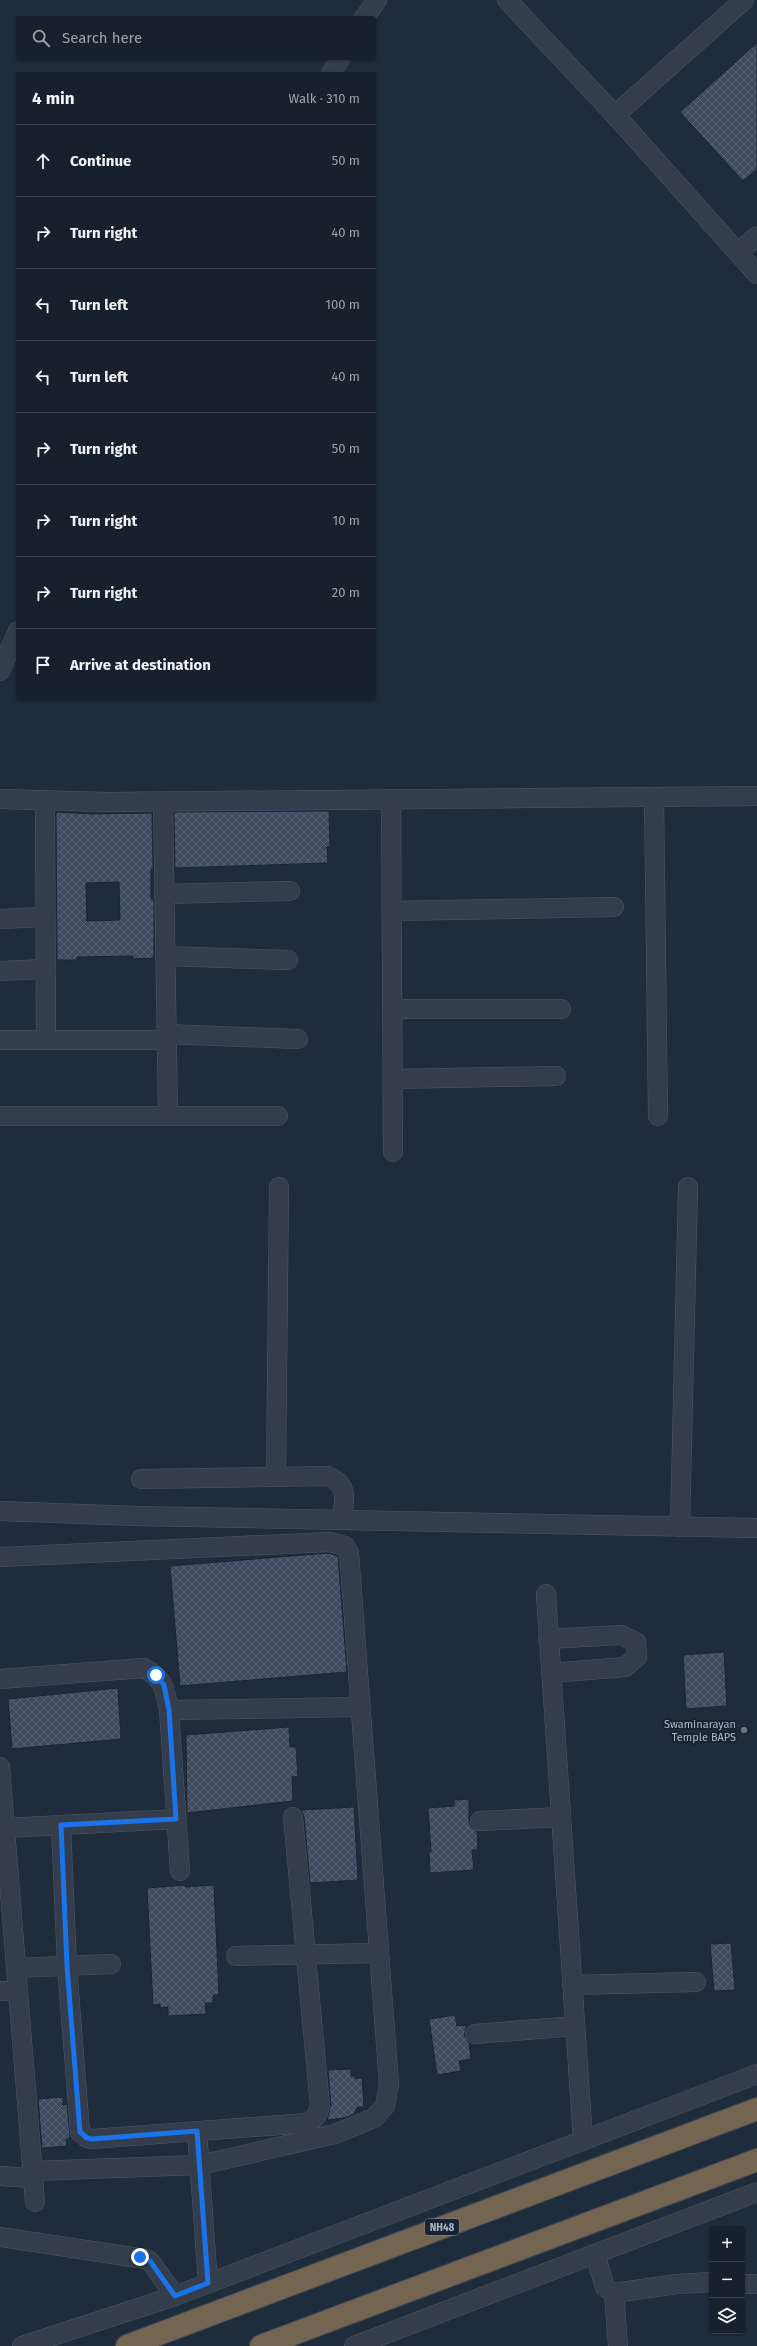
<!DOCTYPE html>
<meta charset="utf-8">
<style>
:root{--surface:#17212d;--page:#202935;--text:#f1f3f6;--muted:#9ea3aa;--line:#363e49}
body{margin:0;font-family:"Fira Sans",sans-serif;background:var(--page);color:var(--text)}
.controls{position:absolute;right:12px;bottom:12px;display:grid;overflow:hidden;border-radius:4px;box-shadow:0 1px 3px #0004}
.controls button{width:36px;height:36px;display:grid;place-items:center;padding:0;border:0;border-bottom:1px solid var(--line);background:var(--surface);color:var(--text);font:20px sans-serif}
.stop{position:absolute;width:12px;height:12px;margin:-9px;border:3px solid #1a73e8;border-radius:50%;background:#fff}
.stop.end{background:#1a73e8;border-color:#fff;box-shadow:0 1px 4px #0008}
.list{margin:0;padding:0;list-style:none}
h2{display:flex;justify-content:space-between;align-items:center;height:52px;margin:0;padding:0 16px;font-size:17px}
h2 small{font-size:13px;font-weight:400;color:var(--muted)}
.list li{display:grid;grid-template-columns:26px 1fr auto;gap:12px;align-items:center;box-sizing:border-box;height:72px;padding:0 16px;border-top:1px solid var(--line)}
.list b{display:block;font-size:15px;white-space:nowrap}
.list em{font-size:13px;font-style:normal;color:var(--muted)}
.icon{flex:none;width:22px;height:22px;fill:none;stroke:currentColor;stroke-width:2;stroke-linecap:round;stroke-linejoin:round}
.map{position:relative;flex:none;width:757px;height:2346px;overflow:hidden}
.search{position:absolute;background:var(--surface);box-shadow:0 1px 3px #0004;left:16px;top:16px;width:360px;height:44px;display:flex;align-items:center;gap:10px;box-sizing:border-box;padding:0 14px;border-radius:4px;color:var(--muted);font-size:15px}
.panel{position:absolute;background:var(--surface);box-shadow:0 1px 3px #0004;left:16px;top:72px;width:360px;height:628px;border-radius:4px}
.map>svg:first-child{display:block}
.building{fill:url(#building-cross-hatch);stroke:#1b2533;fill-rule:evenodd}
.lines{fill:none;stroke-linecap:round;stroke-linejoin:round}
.minor-casing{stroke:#4e5867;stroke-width:20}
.highway-casing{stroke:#3e4857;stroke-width:24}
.minor{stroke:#333d4c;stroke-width:19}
.highway{stroke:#73654f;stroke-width:22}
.route{stroke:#1a73e8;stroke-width:5}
.worship-dot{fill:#6b7280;stroke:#192331;stroke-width:1.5}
.labels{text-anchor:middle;stroke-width:4;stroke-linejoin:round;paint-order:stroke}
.shield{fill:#192331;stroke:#818b9b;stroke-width:1}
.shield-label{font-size:10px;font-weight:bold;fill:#aeb8c8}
.poi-label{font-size:11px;fill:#aeb8c8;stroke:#192331;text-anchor:end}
</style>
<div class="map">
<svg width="757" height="2346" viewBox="0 0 757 2346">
<defs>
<pattern id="building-cross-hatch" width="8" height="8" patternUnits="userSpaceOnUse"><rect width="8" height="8" fill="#3e4b5f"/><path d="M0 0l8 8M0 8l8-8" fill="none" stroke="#576374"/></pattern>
</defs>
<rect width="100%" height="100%" fill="#1f2c3c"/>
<!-- building -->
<g class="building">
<polygon points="757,43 757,169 743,181 680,112"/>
<polygon points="329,811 330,847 327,847 328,863 175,868 174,812"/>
<path d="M56,812l36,2 60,-1 1,56h-2v30h3v59l-21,1v-3l-56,1v3h-20zM119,882l1,38 -33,1 -1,-38z"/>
<polygon points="328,1553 338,1556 347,1672 180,1686 170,1566"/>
<polygon points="724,1652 727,1706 686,1709 683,1655"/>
<polygon points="118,1688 121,1739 12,1749 8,1699"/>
<polygon points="289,1727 290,1747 296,1747 298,1776 292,1777 293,1801 187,1813 186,1735"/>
<polygon points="469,1799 469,1822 471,1827 477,1831 478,1850 472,1850 474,1870 430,1873 429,1852 431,1851 428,1808 454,1806 454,1800"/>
<polygon points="354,1807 358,1880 310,1883 304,1816 301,1810"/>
<polygon points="185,1885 185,1887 214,1885 219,1995 213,1995 213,2003 205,2003 206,2014 168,2016 168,2007 160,2008 160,2004 153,2005 147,1888"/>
<polygon points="731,1943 735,1990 714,1991 710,1944"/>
<polygon points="455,2015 457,2026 467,2025 464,2035 469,2043 471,2059 459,2061 461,2071 437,2075 429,2019"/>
<polygon points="351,2069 351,2076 355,2076 355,2079 362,2078 364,2107 357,2107 354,2114 344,2118 327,2120 331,2105 328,2070"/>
<polygon points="63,2097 63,2105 67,2104 70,2136 69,2139 66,2139 67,2146 42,2148 38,2099"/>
</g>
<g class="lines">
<defs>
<g id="minor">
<polyline points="507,0 615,115 757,274"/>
<polyline points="364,18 377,0"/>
<polyline points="331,74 340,58"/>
<polyline points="615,115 744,0"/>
<polyline points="738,253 757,236"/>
<polyline points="0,671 18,631"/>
<polyline points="654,797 658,1116"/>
<polyline points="0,799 107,802 757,796"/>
<polyline points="391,799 393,1152"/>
<polyline points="45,801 46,1040"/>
<polyline points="163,802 168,1116"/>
<polyline points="164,894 290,891"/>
<polyline points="392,911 614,907"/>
<polyline points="0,919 44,917"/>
<polyline points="165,956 288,960"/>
<polyline points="0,971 45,969"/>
<polyline points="392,1009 561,1009"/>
<polyline points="166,1034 298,1039"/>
<polyline points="0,1040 167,1040"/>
<polyline points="393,1079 556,1076"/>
<polyline points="0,1116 278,1116"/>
<polyline points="276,1477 279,1187"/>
<path d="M141,1479l187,-3c22,10 16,24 14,44"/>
<polyline points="0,1511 135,1516 757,1528"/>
<polyline points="680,1527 688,1187"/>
<polyline points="0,1557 329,1542 345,1546 349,1553 389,2084 385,2106 374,2118 335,2134 200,2165 32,2171"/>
<polyline points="546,1594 583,2140"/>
<polyline points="548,1639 621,1635 636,1642 637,1657 625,1667 551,1673"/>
<path d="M0,1679l144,-11c21,12 20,20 25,42l11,161"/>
<polyline points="169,1710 360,1707"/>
<polyline points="0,1767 35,2202"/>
<polyline points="480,1821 561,1817"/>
<path d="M61,1825l6,141 13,166 7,6 5,1 215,-16c8,-4 11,-8 13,-17l-27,-289"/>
<polyline points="5,1828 176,1819"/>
<polyline points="236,1956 379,1953"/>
<polyline points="16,1968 111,1964"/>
<polyline points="572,1985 696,1982"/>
<polyline points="0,1991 18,1991"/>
<polyline points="475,2034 575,2026"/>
<polyline points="197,2131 208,2283"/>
<polyline points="0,2176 32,2178"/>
<polyline points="0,2237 145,2259 150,2261 175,2296"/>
<polyline points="595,2254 605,2287 614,2293 677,2284 712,2282"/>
<polyline points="742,2284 757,2284"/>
<polyline points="614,2293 618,2346"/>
<polyline points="22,2346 175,2296 757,2074"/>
<polyline points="354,2346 757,2192"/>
</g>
<g id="highway">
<polyline points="127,2346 757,2109"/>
<polyline points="261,2346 757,2160"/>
</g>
</defs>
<!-- minor casing -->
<use href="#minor" class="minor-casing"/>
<!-- highway casing -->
<use href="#highway" class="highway-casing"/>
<!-- minor -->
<use href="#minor" class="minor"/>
<!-- highway -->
<use href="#highway" class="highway"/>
</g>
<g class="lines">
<!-- route -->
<polyline class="route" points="140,2257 150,2261 175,2296 208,2283 197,2131 92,2139 87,2138 80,2132 67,1966 61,1825 176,1819 169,1710 164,1685 156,1675"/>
</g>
<!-- markers -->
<circle class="worship-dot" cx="744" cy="1730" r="4"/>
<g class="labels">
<!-- shield labels -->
<rect class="shield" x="425" y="2219" width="34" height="16" rx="3"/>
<g class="shield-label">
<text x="442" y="2231">NH48</text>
</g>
<!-- poi labels -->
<g class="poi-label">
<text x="736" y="1728">Swaminarayan<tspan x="736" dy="13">Temple BAPS</tspan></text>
</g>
</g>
</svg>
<div class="controls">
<button>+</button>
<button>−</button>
<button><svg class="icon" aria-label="layers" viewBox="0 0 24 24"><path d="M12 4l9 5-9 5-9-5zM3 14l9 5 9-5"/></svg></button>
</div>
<div class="stop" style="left:156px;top:1675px"></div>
<div class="stop end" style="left:140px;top:2257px"></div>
<div class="search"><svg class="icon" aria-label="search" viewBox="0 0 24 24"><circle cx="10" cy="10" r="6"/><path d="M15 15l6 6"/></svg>Search here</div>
<section class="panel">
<h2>4 min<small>Walk · 310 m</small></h2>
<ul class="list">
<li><svg class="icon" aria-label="ahead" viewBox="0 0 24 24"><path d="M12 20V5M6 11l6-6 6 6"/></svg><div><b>Continue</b></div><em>50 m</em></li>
<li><svg class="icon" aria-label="right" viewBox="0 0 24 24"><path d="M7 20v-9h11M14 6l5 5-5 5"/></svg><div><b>Turn right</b></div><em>40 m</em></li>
<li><svg class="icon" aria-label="left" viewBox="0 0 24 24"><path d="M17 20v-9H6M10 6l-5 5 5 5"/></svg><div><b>Turn left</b></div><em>100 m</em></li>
<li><svg class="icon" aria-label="left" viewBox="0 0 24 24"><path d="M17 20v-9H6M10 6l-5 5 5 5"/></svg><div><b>Turn left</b></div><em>40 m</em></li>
<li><svg class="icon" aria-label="right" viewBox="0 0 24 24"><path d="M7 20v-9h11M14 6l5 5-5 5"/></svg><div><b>Turn right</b></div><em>50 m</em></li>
<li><svg class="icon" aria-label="right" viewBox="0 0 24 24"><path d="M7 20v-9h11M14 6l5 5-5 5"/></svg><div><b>Turn right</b></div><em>10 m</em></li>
<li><svg class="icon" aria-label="right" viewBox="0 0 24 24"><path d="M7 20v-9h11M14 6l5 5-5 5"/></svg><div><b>Turn right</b></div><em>20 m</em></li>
<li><svg class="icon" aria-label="arrive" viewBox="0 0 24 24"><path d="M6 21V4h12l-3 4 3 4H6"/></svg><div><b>Arrive at destination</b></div></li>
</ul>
</section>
</div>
